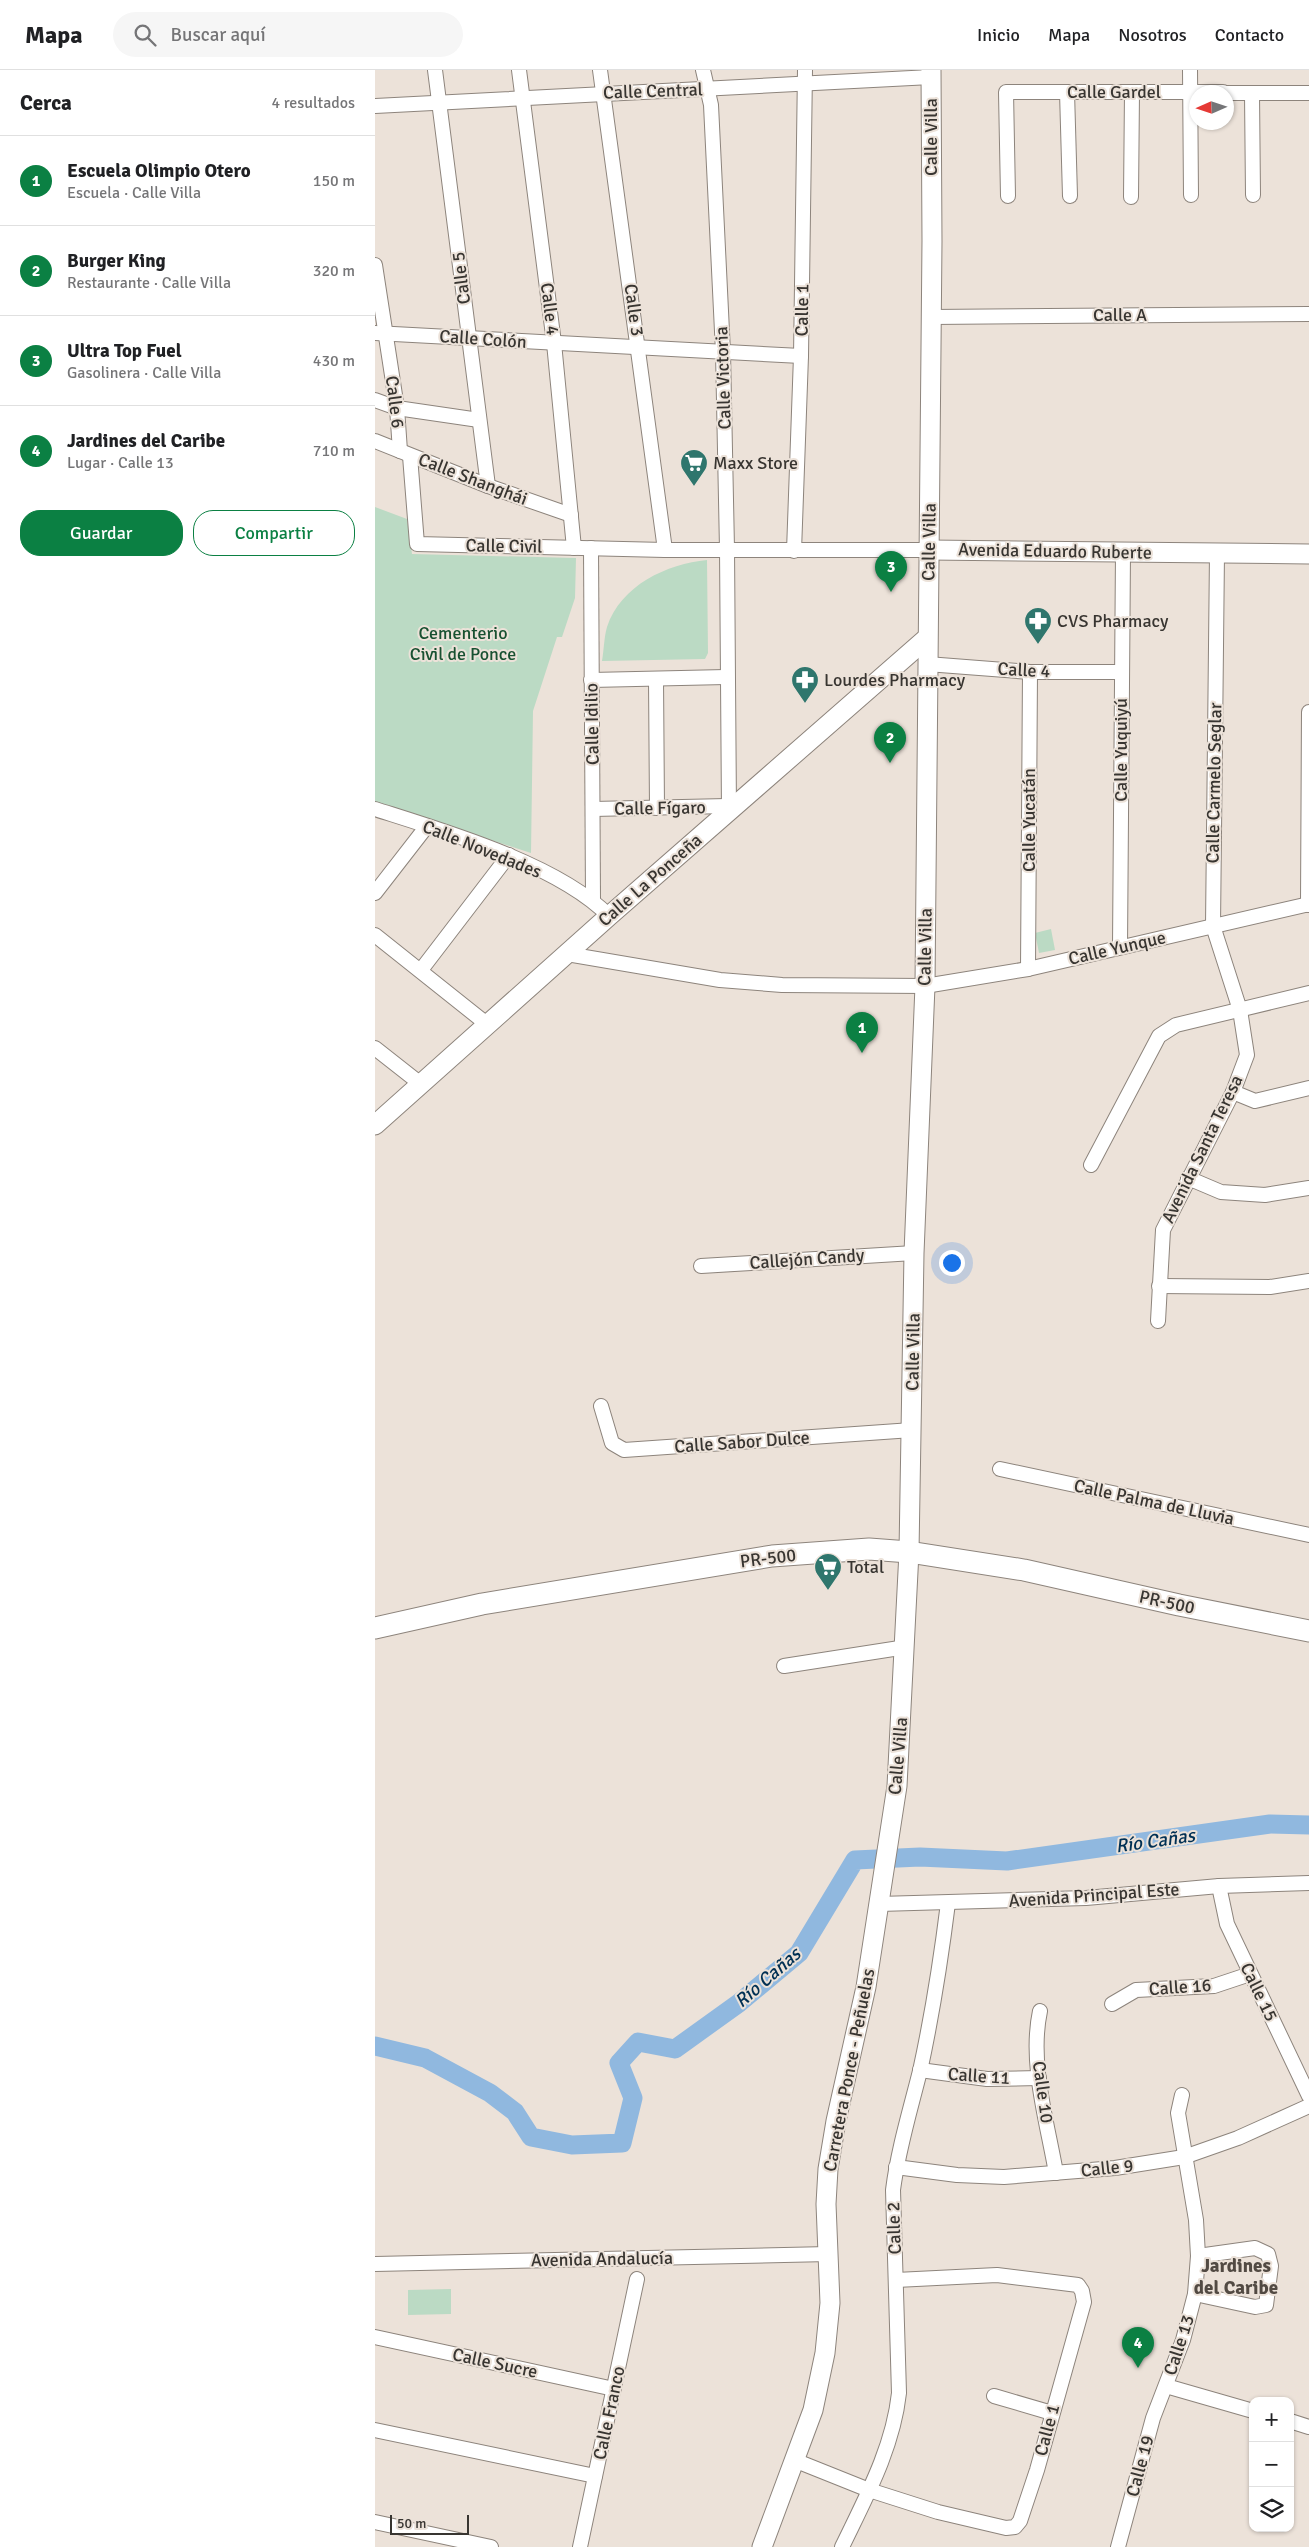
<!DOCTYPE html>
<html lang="es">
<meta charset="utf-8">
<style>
:root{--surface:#fff;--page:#f6f6f6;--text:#202124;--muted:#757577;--line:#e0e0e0;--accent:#0b8043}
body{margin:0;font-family:Signika,sans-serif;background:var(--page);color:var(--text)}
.controls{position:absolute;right:15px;bottom:15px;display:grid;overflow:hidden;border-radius:10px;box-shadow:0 1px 4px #0004}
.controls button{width:45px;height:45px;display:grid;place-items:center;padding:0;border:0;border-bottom:1px solid var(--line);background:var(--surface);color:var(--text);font:25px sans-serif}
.compass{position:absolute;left:814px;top:15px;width:45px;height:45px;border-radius:50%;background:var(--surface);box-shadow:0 1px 4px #0004;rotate:267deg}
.scale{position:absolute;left:15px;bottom:12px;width:79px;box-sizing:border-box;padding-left:5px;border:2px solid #383531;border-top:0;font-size:14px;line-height:18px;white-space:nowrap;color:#383531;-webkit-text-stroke:4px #ece2d9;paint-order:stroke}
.you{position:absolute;left:576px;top:1192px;width:18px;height:18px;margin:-12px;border:4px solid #fff;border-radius:50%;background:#1a73e8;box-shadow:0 0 0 8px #1a73e833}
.badge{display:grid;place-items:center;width:32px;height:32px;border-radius:50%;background:var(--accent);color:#fff;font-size:16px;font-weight:700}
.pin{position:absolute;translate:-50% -41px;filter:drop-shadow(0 1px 2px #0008)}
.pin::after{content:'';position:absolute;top:26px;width:18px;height:15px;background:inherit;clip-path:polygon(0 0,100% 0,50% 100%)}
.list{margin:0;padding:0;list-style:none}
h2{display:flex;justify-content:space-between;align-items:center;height:65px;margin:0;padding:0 20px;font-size:21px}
h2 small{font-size:16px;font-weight:400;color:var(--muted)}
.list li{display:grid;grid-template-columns:32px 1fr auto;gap:15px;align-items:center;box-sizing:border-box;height:90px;padding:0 20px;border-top:1px solid var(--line)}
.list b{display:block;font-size:19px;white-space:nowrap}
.list p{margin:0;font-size:16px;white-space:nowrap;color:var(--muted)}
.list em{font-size:16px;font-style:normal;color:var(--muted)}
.actions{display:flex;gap:10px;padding:15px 20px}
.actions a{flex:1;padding:11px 0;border:1px solid var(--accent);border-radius:20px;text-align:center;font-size:18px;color:var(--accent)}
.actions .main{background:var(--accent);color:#fff}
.icon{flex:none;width:28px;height:28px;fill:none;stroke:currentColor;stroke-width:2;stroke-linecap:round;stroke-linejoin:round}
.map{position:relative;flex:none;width:934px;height:2477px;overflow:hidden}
header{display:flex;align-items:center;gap:30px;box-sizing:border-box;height:70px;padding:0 25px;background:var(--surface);border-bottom:1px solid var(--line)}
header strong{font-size:24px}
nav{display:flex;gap:28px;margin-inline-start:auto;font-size:18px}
.search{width:350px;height:45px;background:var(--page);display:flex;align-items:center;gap:12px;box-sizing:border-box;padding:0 18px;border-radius:28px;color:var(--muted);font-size:19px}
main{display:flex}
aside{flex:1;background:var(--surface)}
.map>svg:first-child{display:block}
.green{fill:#bbdac4}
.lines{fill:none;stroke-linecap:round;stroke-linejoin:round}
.river{stroke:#90b8df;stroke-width:19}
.minor-casing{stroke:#8d847c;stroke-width:16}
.major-casing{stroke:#8d847c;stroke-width:21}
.highway-casing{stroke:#8d847c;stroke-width:23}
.minor{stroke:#fff;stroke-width:14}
.major{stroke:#fff;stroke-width:19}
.highway{stroke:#fff;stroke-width:21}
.labels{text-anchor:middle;stroke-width:4;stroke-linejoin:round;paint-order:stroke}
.street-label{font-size:18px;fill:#383531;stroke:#ece2d9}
.poi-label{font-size:18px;fill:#383531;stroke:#ece2d9;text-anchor:start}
.park-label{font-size:18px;fill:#185131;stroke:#ece2d9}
.water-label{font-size:19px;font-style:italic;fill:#003054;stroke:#ece2d9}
.neighbourhood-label{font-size:19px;font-weight:bold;fill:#524a43;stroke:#ece2d9}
</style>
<header>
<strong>Mapa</strong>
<div class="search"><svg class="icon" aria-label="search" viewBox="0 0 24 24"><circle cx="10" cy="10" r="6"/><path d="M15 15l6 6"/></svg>Buscar aquí</div>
<nav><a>Inicio</a><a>Mapa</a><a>Nosotros</a><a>Contacto</a></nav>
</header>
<main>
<aside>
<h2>Cerca<small>4 resultados</small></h2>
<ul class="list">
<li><span class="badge">1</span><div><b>Escuela Olimpio Otero</b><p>Escuela · Calle Villa</p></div><em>150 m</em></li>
<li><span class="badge">2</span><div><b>Burger King</b><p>Restaurante · Calle Villa</p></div><em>320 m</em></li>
<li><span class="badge">3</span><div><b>Ultra Top Fuel</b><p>Gasolinera · Calle Villa</p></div><em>430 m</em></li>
<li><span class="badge">4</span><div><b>Jardines del Caribe</b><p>Lugar · Calle 13</p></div><em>710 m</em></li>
</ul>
<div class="actions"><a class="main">Guardar</a><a>Compartir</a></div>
</aside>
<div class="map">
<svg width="934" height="2477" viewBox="0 0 934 2477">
<rect width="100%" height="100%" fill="#ece2d9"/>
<!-- green -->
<g class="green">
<polygon points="0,437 32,449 37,484 201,488 200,528 187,567 182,567 158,641 156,783 0,732"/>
<path d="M332,490l1,93 -3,6 -103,2c2,-11 2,-24 5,-34 14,-42 60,-63 100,-67z"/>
<polygon points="676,859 680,880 664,883 660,863"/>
<polygon points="76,2219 76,2244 33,2245 33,2220"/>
</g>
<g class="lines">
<!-- river -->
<polyline class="river" points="0,1976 50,1988 115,2023 140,2042 156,2067 197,2075 247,2073 258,2028 244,1993 263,1972 300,1979 364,1933 424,1883 480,1790 545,1787 632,1791 895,1754 934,1755"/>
<defs>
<g id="minor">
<polyline points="60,0 113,416"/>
<polyline points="144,0 179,273 199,478"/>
<polyline points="225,0 290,480"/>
<polyline points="328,0 336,35 348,282 352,479 354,741"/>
<polyline points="815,0 816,125"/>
<polyline points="692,22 695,126"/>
<polyline points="852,23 934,23"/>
<polyline points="877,24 878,125"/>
<polyline points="0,36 556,7"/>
<polyline points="633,126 631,22 848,22"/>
<polyline points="756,127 757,22"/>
<polyline points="0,195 22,338 25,381"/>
<polyline points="556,247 934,244"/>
<polyline points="0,263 426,286"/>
<polyline points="0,330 22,338 104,350"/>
<polyline points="0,371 113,416 196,445"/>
<polyline points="35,386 42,474 290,480 554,480"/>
<polyline points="216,478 218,829"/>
<polyline points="419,481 426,286 430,0"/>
<polyline points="552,594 655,602 747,602"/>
<polyline points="281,609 282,738"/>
<polyline points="216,610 351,607"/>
<path d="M0,739c69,22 183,55 234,107"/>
<polyline points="218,739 352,736"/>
<polyline points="0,823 52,756"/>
<polyline points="933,835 934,642"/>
<polyline points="0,865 113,955"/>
<polyline points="745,877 748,482"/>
<polyline points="192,884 345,910 407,915 550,916 653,899 934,834"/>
<polyline points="653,899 655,602"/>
<polyline points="46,900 134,785"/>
<polyline points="0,978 47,1015"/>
<polyline points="858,1022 880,1031 934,1018"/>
<polyline points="716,1095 784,966 801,955 934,923"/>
<polyline points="813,1108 846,1122 890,1125 934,1118"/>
<polyline points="326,1196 539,1183"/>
<polyline points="784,1216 895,1217 934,1211"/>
<polyline points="783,1251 788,1160 858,1022 872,985 865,940 838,856 842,483"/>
<polyline points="226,1336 237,1373 249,1380 537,1360"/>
<polyline points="625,1399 934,1465"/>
<polyline points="409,1596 531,1577"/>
<polyline points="844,1816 852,1854 934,2026"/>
<polyline points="504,1834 711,1828 844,1816 934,1813"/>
<polyline points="737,1934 761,1920 839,1916 875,1904"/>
<path d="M665,1941c-11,52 7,110 16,162"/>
<polyline points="545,2000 612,2009 664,2008"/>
<polyline points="521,2097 582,2105 629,2107 740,2098 809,2087 863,2068 934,2036"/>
<polyline points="0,2194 454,2184"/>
<polyline points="820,2224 880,2237 891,2235 896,2196 893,2184 880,2178 823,2186"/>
<polyline points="0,2267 239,2319"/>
<polyline points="791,2316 878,2341"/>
<polyline points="619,2326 677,2343"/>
<polyline points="915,2351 934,2357"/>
<polyline points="0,2360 220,2406"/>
<polyline points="419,2390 494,2420 563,2442 631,2458 640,2457 645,2451 662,2400 709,2232 707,2221 703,2215 622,2205 521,2210"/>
<polyline points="0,2452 116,2477"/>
<polyline points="205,2477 262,2209"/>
<path d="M467,2477c24,-50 51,-99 57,-154l-6,-203c5,-40 17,-79 27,-119 12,-55 21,-112 28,-168"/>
<polyline points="743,2477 778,2348 808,2270 820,2224 823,2186 821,2150 803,2043 807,2025"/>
</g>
<g id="major">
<polyline points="554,480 934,484"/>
<polyline points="0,1055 234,846 552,568"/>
<polyline points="387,2477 438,2340 450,2283 455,2233 451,2134 453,2099 461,2051 491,1917 522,1716 534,1482 539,1183 550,916 557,171 556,0"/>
</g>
<polyline id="highway" points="0,1558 107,1534 397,1486 494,1479 534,1482 649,1500 804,1535 934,1561"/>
</defs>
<!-- minor casing -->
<use href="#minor" class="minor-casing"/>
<!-- major casing -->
<use href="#major" class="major-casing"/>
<!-- highway casing -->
<use href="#highway" class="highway-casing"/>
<!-- minor -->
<use href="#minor" class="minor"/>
<!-- major -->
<use href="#major" class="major"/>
<!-- highway -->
<use href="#highway" class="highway"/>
</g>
<!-- icons -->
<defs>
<symbol id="supermarket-pin" viewBox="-11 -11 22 30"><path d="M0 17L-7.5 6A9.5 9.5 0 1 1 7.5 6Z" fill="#2f766d" stroke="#ece2d9"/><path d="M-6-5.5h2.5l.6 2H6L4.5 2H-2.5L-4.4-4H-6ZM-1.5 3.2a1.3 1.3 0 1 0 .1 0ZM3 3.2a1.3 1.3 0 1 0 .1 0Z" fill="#fff"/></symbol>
<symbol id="pharmacy-pin" viewBox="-11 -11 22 30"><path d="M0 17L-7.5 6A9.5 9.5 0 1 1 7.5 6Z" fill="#2f766d" stroke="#ece2d9"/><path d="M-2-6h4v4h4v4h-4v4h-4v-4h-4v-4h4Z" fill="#fff"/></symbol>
</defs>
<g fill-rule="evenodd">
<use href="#supermarket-pin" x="303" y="377" width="32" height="43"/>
<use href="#pharmacy-pin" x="647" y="535" width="32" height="43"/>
<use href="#pharmacy-pin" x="414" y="594" width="32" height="43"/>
<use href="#supermarket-pin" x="437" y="1481" width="32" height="43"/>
</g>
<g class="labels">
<!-- street labels -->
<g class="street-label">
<text transform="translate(278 21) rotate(-2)" y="6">Calle Central</text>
<text x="739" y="28">Calle Gardel</text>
<text transform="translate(556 67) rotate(-90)" y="6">Calle Villa</text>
<text transform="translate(86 208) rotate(-97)" y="6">Calle 5</text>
<text transform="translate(175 239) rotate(83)" y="6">Calle 4</text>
<text transform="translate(259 240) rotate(82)" y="6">Calle 3</text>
<text transform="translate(427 240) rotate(-89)" y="6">Calle 1</text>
<text x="745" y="251">Calle A</text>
<text transform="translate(108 269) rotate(4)" y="6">Calle Colón</text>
<text transform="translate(348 308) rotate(-92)" y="6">Calle Victoria</text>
<text transform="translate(20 332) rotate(83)" y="6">Calle 6</text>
<text transform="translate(98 409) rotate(21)" y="6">Calle Shanghái</text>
<text transform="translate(554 472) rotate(-89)" y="6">Calle Villa</text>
<text transform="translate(129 476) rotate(1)" y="6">Calle Civil</text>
<text transform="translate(680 481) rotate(1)" y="6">Avenida Eduardo Ruberte</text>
<text transform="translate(649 600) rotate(3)" y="6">Calle 4</text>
<text transform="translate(217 654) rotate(-91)" y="6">Calle Idilio</text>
<text transform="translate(746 680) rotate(-90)" y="6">Calle Yuquiyú</text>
<text transform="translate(839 713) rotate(-89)" y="6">Calle Carmelo Seglar</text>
<text transform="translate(285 738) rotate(-1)" y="6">Calle Fígaro</text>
<text transform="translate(654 750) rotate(-90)" y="6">Calle Yucatán</text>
<text transform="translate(107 779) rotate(22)" y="6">Calle Novedades</text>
<text transform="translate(275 810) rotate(-41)" y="6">Calle La Ponceña</text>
<text transform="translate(550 877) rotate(-89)" y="6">Calle Villa</text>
<text transform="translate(742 878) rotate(-13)" y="6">Calle Yunque</text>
<text transform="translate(827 1079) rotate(-64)" y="6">Avenida Santa Teresa</text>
<text transform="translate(432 1189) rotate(-4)" y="6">Callejón Candy</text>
<text transform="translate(538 1282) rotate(-89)" y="6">Calle Villa</text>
<text transform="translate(367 1372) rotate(-4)" y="6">Calle Sabor Dulce</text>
<text transform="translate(779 1432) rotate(12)" y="6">Calle Palma de Lluvia</text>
<text transform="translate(393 1488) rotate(-7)" y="6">PR-500</text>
<text transform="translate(792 1532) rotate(12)" y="6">PR-500</text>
<text transform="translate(523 1686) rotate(-85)" y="6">Calle Villa</text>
<text transform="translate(719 1825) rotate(-4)" y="6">Avenida Principal Este</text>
<text transform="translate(805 1917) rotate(-4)" y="6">Calle 16</text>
<text transform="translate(884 1922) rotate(64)" y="6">Calle 15</text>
<text transform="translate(474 2000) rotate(-79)" y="6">Carretera Ponce - Peñuelas</text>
<text transform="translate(604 2006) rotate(4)" y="6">Calle 11</text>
<text transform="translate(668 2022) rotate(82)" y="6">Calle 10</text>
<text transform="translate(732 2098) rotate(-6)" y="6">Calle 9</text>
<text transform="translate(519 2158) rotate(-92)" y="6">Calle 2</text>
<text transform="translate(227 2189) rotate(-1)" y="6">Avenida Andalucía</text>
<text transform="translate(804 2275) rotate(-72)" y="6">Calle 13</text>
<text transform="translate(120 2293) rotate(12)" y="6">Calle Sucre</text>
<text transform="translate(234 2343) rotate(-78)" y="6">Calle Franco</text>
<text transform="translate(672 2360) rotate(-75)" y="6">Calle 1</text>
<text transform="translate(765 2396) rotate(-75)" y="6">Calle 19</text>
</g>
<!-- poi labels -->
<g class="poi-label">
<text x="338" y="399">Maxx Store</text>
<text x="682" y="557">CVS Pharmacy</text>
<text x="449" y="616">Lourdes Pharmacy</text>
<text x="472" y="1503">Total</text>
</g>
<!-- park labels -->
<g class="park-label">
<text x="88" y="569">Cementerio<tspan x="88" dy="21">Civil de Ponce</tspan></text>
</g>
<!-- water labels -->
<g class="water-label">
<text transform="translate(780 1770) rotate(-8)" y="7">Río Cañas</text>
<text transform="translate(392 1907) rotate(-41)" y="7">Río Cañas</text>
</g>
<!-- neighbourhood labels -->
<g class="neighbourhood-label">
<text x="861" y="2202">Jardines<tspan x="861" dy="22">del Caribe</tspan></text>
</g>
</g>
</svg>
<div class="controls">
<button>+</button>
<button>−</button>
<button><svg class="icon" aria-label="layers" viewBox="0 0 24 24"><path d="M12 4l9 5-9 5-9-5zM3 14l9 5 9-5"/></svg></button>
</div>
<svg class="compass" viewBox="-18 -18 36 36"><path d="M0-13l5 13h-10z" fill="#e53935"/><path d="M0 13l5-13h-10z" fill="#757577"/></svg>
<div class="scale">50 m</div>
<div class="you"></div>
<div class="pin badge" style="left:487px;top:983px">1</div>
<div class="pin badge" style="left:515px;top:693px">2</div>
<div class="pin badge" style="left:516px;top:522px">3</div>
<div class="pin badge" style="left:763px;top:2298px">4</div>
</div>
</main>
